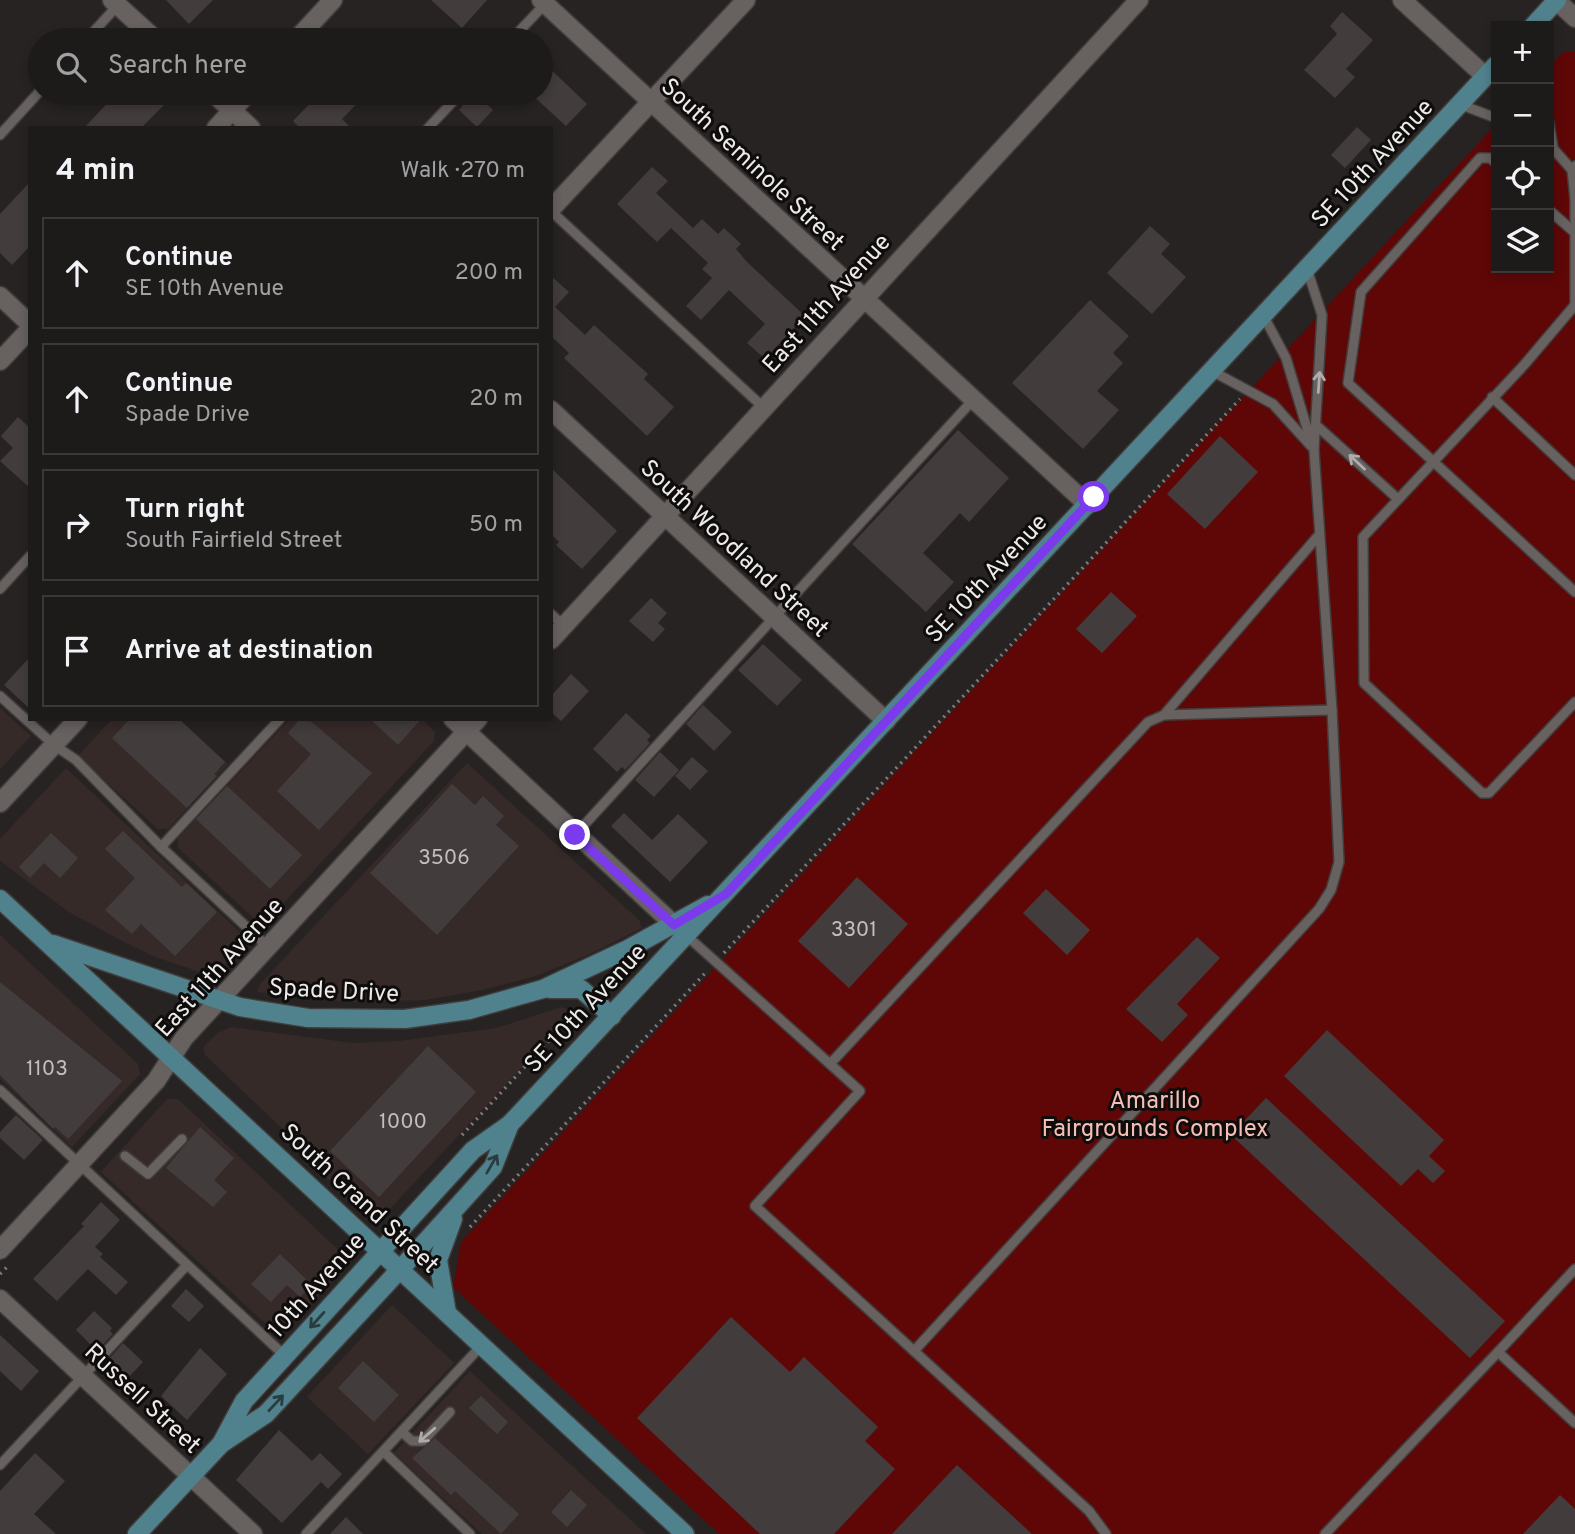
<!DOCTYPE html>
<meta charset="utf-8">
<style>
:root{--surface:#1d1a1a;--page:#2a2727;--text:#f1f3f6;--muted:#a0a1a2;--line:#3b3839}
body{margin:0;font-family:Overpass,sans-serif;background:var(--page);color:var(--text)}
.controls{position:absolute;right:21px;top:21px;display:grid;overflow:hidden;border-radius:0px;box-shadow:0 4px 10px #0003}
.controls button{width:63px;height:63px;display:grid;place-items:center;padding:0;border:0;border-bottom:2px solid var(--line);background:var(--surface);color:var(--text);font:35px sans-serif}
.stop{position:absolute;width:21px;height:21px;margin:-16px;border:5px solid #7c3aed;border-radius:50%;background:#fff}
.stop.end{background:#7c3aed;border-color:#fff;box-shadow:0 2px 7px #0008}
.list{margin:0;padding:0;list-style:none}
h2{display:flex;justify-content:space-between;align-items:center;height:91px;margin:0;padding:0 28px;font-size:30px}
h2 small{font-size:23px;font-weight:400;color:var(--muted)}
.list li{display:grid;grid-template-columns:46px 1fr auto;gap:21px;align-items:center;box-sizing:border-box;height:112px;margin:0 14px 14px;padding:0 14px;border:2px solid var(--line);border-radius:0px}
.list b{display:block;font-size:26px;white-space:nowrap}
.list p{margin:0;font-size:23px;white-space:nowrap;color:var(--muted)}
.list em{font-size:23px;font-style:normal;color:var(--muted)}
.icon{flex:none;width:38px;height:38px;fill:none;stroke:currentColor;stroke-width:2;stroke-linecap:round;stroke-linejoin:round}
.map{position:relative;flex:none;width:1575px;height:1534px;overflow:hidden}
.search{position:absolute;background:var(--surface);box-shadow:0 4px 10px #0003;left:28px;top:28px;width:525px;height:77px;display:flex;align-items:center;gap:18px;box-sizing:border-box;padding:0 24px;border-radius:38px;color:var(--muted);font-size:26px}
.panel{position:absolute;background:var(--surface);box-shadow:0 4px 10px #0003;left:28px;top:126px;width:525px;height:595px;border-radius:0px}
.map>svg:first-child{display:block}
.built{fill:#362a29}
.green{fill:#5f0707}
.building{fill:#423d3c}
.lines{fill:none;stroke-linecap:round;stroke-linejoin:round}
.service-casing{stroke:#413d3c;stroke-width:12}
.minor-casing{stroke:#413d3c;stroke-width:21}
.tertiary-casing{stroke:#413d3c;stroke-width:21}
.secondary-casing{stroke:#413d3c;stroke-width:21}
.path{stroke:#7f7b7a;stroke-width:3.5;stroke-dasharray:2 5;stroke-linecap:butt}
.service{stroke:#676160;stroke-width:9}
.minor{stroke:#676160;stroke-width:18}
.tertiary{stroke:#676160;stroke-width:18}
.secondary{stroke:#50828e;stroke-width:18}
.oneway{stroke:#b1acac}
.oneway2{stroke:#293c40}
.route{stroke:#7c3aed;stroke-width:9}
.labels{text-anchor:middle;stroke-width:6;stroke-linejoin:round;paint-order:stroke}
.number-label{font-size:21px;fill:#c3bfbe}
.street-label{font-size:24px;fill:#eeeaea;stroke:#0f0d0c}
.park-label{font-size:24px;fill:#f4beb7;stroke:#0f0d0c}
</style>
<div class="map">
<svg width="1575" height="1534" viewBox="0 0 1575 1534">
<rect width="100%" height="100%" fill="#272322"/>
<!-- built -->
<g class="built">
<polygon points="0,708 31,736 0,769"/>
<polygon points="112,719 179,719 228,764 168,829 158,829 78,756"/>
<polygon points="290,719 422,719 435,732 434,741 266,922 259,923 177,847 178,838"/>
<polygon points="467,763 639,920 642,928 590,954 536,976 482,990 425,1000 350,1002 257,992 260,984"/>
<polygon points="66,768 245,937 244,944 217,973 209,975 155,957 124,942 69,912 0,861 0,839"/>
<polygon points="0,935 138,1064 140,1074 72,1147 0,1079"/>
<polygon points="562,1007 570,1010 570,1016 387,1212 373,1219 316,1168 317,1162 204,1054 204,1046 218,1033 231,1027 353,1043 399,1041 496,1028"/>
<polygon points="167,1099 178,1099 350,1261 280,1337 101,1172"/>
<polygon points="392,1305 454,1363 368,1454 307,1397"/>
<polygon points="470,1371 570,1464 646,1534 482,1534 394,1453"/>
</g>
<!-- green -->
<polygon class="green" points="1563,52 1575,52 1575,1534 719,1534 453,1287 461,1242 1496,124 1496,268 1549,268 1549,68"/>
<!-- building -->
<g class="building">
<polygon points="166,0 213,0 189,24"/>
<polygon points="431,0 487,0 462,28"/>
<polygon points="1342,12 1373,40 1346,69 1355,77 1335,98 1304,70 1337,34 1330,26"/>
<polygon points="541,60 587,104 566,126 530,93 541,93"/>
<polygon points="117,93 176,93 141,128 84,128"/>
<polygon points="320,93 367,93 342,119 351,128 300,128 293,121"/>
<polygon points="474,93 493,110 477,127 459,110"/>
<polygon points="1357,127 1371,140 1345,168 1331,155"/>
<polygon points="652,167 668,181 656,193 693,228 702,219 718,234 724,228 741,244 736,249 747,262 805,316 765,359 747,343 765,324 729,290 701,320 686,306 712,278 702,269 708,263 671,228 657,242 617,204"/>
<polygon points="30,182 30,246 12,265 0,253 0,214"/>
<polygon points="1150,226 1170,244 1161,254 1186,277 1152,314 1107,273"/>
<polygon points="551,276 569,292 555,307 585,335 594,325 648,374 644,379 674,407 647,436 564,358 569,353 551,336"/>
<polygon points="1090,300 1129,336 1113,353 1123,363 1097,391 1119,410 1083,449 1012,383"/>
<polygon points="18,417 30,428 30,488 0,461 13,448 1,436"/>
<polygon points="958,430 1009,478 969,522 960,513 923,553 954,582 926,612 852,544"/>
<polygon points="1220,436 1258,472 1205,529 1167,494"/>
<polygon points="551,468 617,531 582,569 556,545 559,542 551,534"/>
<polygon points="1111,592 1137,616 1102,653 1076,629"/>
<polygon points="651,598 667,613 658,623 665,629 653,642 629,621"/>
<polygon points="763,644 802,680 777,706 738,670"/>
<polygon points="30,657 30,709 4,685"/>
<polygon points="571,674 589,691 561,721 551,712 551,696"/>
<polygon points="703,705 732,732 714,751 686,724"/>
<polygon points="626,713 651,736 647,740 650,743 625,770 622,767 617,772 593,749"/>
<polygon points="130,719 179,719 225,762 214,774 217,776 187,808 112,738"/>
<polygon points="300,719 308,719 372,773 319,830 277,791 311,754 288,733"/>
<polygon points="370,719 421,719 398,745"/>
<polygon points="660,752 679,770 654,797 635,780"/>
<polygon points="692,757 708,771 690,790 675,776"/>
<polygon points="452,784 475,805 483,796 504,816 496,825 519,846 437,935 370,873"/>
<polygon points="227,786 302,855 270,889 196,819"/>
<polygon points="624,813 652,840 678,814 708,842 670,882 611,826"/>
<polygon points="123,831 182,887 186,883 217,912 175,956 141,924 132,934 105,910 135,878 105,849"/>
<polygon points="51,833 78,858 60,878 44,863 30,878 19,867"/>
<polygon points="857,877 908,924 849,988 798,941"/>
<polygon points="1046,889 1090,930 1067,955 1023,913"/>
<polygon points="1197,937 1220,958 1177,1004 1188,1015 1162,1042 1126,1009"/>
<polygon points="0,982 122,1081 68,1139 55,1127 53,1129 0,1075"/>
<polygon points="1327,1030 1444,1140 1429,1156 1445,1171 1433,1183 1418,1169 1401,1186 1284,1076"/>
<polygon points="428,1046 476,1092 379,1197 330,1151"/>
<polygon points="1266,1098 1505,1321 1470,1358 1231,1135"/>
<polygon points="16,1115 43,1140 24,1160 0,1138 0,1132"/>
<polygon points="200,1127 234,1158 214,1180 227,1192 213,1207 166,1168"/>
<polygon points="101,1202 120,1220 95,1247 103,1254 100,1257 128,1282 116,1295 88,1269 57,1301 33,1279 84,1226 81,1224"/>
<polygon points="280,1254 312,1285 300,1297 287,1285 271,1302 251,1284"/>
<polygon points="186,1289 204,1306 189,1322 171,1306"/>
<polygon points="94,1311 112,1328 110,1331 113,1334 97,1351 76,1330"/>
<polygon points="731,1317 790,1372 804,1357 878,1427 865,1441 895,1469 834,1534 760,1534 637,1418"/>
<polygon points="0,1335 39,1371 21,1391 0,1371"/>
<polygon points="123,1343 143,1362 127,1379 108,1360"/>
<polygon points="200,1348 227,1374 187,1420 161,1396"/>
<polygon points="363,1361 399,1395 374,1422 338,1388"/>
<polygon points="481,1396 508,1422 497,1434 469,1408"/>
<polygon points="279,1430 312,1461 320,1453 342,1474 328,1489 321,1482 282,1523 236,1480"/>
<polygon points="435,1438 519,1514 501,1534 455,1491 451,1495 412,1458"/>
<polygon points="35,1453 65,1481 34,1514 56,1534 0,1534 0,1491"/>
<polygon points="957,1465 1032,1534 892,1534"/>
<polygon points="571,1490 587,1505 567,1527 551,1512"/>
<polygon points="1560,1495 1575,1509 1575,1534 1523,1534"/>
<polygon points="346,1517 363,1534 330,1534"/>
</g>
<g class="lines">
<defs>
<g id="service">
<polyline points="86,40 118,5"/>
<polyline points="511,40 545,4"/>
<polyline points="1459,104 1496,118"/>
<polyline points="1549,123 1553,147"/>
<polyline points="428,128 461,93"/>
<polyline points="0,135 40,91"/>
<polyline points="1549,144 1572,170 1575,166"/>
<polyline points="1496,163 1490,158 1480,158 1361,292 1348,383 1575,592"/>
<polyline points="1572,170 1575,199"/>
<polyline points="1575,199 1575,305 1524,365 1363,537 1364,683 1482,793 1489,793 1575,702"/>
<polyline points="1549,210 1573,231"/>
<polyline points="551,211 764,408"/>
<polyline points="1263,315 1286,358 1312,445"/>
<polyline points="1212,371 1273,404 1311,446"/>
<polyline points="1492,397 1575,475"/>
<polyline points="1316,425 1398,499"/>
<polyline points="0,589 30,556"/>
<polyline points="551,614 564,626"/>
<polyline points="0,696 54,745 76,760 161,847 268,947"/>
<polyline points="1164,715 1319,535"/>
<polyline points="575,835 973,400"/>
<polyline points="161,847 280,719"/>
<polyline points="687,936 830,1064 1148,722 1164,715 1332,710 1314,450 1322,315 1307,269"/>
<polyline points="830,1064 860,1091 755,1206 914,1351"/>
<polyline points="0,1090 285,1356"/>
<polyline points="125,1156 148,1174 182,1139"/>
<polyline points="1498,1352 1575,1269"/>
<polyline points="402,1432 412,1441 423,1441 450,1412"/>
<polyline points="384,1452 470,1534"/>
<polyline points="0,1465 187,1265"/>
<polyline points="306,1534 482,1345"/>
<polyline points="1106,1534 1089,1511 914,1351 1319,909 1331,890 1339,862 1332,710"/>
<polyline points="1325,1534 1498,1352 1575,1423"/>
</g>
<g id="minor">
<polyline points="112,0 156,40"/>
<polyline points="541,0 1088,505"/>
<polyline points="1402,0 1485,76"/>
<polyline points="1556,0 1575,18"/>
<polyline points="296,40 333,0"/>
<polyline points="213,93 251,128"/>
<polyline points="216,128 248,93"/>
<polyline points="0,296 30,324"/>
<polyline points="0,361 30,329"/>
<polyline points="551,410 886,721"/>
<polyline points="551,640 1139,0"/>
<polyline points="453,719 684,934"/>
<polyline points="0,1250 156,1081 184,1038 478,719"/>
<polyline points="0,1299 253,1534"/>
</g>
<g id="tertiary">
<polyline points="551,209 746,0"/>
<polyline points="0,803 78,719"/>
</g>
<g id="secondary">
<polyline points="1533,26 1557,0"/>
<polyline points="0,899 685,1534"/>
<polyline points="53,944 240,1007 308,1018 405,1019 469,1010 543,989 628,949 708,905"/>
<polyline points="550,989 581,989 612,1016"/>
<polyline points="447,1313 438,1260 453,1219"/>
<polyline points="221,1444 244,1401 473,1150 510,1124 1496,65"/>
<polyline points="137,1534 221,1444 266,1414 417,1251 493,1167 510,1124"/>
</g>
</defs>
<!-- service casing -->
<use href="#service" class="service-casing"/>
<!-- minor casing -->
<use href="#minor" class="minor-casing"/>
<!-- tertiary casing -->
<use href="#tertiary" class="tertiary-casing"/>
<!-- secondary casing -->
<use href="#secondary" class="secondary-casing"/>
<!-- path -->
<g class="path">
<polyline points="724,953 1240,399"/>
<polyline points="462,1135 578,1009"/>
<polyline points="470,1227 707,971"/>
<polyline points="0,1274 8,1266"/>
</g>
<!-- service -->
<use href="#service" class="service"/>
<!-- minor -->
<use href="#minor" class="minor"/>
<!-- tertiary -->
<use href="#tertiary" class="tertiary"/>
<!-- secondary -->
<use href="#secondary" class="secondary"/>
</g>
<!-- one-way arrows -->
<defs><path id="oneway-shaft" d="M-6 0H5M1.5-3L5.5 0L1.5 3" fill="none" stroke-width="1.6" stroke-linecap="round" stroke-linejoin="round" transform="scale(1.75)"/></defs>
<g class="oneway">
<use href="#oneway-shaft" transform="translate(1319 382) rotate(-86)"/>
<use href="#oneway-shaft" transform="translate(1357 462) rotate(-137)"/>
<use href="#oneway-shaft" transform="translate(427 1435) rotate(139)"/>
</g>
<g class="oneway2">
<use href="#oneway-shaft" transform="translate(492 1164) rotate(-60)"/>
<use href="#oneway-shaft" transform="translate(317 1320) rotate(132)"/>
<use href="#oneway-shaft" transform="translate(276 1403) rotate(-47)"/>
</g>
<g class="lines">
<!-- route -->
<polyline class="route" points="575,835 674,925 726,894 1094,497"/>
</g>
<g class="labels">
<!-- number labels -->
<g class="number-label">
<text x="444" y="864">3506</text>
<text x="854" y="936">3301</text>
<text x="47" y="1075">1103</text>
<text x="403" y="1128">1000</text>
</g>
<!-- street labels -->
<g class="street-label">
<text transform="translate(1372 163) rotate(-47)" y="8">SE 10th Avenue</text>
<text transform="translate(753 164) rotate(43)" y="8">South Seminole Street</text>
<text transform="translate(826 303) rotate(-48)" y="8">East 11th Avenue</text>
<text transform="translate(735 548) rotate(43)" y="8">South Woodland Street</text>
<text transform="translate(986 578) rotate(-47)" y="8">SE 10th Avenue</text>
<text transform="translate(219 967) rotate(-48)" y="8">East 11th Avenue</text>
<text transform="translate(334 990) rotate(3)" y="8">Spade Drive</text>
<text transform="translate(585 1008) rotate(-47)" y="8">SE 10th Avenue</text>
<text transform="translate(360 1198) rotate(43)" y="8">South Grand Street</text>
<text transform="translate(316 1285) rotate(-48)" y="8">10th Avenue</text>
<text transform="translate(143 1398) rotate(43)" y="8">Russell Street</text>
</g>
<!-- park labels -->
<g class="park-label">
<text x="1155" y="1108">Amarillo<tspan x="1155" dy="28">Fairgrounds Complex</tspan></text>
</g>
</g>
</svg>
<div class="controls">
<button>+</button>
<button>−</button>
<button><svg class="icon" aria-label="locate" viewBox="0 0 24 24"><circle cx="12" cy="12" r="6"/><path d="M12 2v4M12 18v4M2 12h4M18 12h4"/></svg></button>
<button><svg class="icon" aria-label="layers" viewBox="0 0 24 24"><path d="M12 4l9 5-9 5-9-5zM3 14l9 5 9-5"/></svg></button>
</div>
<div class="stop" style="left:1094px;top:497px"></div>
<div class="stop end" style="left:575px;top:835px"></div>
<div class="search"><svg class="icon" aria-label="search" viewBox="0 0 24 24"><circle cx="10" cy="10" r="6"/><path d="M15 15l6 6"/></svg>Search here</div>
<section class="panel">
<h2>4 min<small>Walk · 270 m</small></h2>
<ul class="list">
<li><svg class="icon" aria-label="ahead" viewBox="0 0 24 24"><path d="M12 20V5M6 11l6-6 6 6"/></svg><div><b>Continue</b><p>SE 10th Avenue</p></div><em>200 m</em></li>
<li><svg class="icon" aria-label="ahead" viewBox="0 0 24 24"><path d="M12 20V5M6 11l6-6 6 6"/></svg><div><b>Continue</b><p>Spade Drive</p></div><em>20 m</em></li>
<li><svg class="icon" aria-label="right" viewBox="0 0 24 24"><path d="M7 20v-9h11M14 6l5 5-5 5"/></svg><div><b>Turn right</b><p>South Fairfield Street</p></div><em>50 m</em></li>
<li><svg class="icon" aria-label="arrive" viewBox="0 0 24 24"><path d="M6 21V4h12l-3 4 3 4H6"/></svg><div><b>Arrive at destination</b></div></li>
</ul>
</section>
</div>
